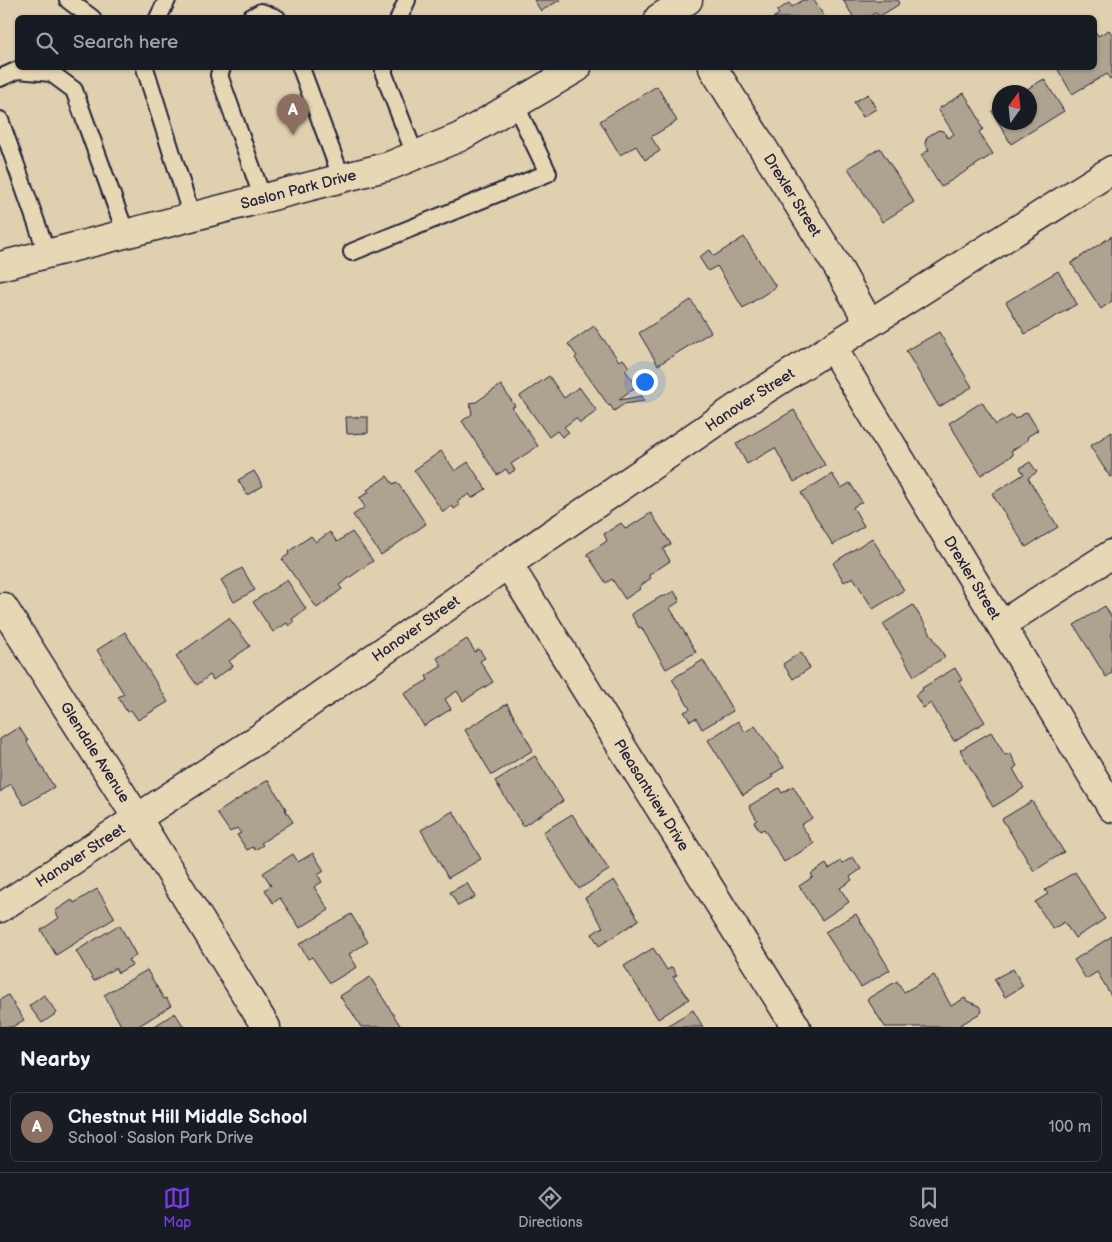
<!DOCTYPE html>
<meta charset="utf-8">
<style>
:root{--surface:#171b24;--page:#242831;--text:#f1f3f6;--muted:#9ea1a6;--line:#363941;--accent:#7c3aed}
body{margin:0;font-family:"Balsamiq Sans",sans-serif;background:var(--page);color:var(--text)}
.compass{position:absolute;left:992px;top:85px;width:45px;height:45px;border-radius:50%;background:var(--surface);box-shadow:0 1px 4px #0004;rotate:15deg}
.you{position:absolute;left:644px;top:381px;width:18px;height:18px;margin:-12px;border:4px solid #fff;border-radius:50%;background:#1a73e8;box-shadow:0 0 0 8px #1a73e833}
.badge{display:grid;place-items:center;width:32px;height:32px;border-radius:50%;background:var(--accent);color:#fff;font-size:16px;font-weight:700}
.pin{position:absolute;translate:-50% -41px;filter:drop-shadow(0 1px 2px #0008)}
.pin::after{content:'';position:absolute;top:26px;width:18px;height:15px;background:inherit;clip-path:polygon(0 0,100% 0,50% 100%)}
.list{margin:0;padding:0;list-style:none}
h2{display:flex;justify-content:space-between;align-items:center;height:65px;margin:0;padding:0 20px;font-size:21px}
h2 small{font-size:16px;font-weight:400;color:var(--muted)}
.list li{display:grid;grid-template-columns:32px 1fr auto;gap:15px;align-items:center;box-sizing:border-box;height:70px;margin:0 10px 10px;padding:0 10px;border:1px solid var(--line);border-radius:8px}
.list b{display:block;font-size:19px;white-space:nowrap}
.list p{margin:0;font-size:16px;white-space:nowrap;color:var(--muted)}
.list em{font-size:16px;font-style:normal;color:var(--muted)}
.icon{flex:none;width:28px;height:28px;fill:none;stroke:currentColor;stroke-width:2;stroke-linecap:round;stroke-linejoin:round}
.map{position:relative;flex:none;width:1112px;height:1027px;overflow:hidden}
.search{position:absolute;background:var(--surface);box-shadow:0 1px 4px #0004;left:15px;right:15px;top:15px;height:55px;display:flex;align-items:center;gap:12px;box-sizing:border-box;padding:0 18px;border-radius:8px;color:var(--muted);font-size:19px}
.sheet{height:145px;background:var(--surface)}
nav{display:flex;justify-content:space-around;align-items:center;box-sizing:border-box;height:70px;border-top:1px solid var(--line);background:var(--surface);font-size:14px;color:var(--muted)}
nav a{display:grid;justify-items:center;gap:2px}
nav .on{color:var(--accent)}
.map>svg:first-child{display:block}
.building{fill:#aea291;stroke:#22223b}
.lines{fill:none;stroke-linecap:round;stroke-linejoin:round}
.lane-casing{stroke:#22223b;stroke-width:20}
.street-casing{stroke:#22223b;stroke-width:31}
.lane{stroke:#e8d7b4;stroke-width:16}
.street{stroke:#e8d7b4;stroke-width:28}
.labels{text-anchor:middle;stroke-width:4;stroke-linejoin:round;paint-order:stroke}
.street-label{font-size:15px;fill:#22223b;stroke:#e8d7b4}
</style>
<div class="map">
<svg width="1112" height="1027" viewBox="0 0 1112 1027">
<rect width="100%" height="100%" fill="#e0d0af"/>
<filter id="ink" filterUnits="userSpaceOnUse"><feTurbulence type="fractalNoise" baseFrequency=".02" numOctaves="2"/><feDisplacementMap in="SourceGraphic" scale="10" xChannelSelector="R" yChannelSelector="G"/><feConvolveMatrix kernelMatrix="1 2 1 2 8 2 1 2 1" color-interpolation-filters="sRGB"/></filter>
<g filter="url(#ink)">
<!-- building -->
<g class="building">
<polygon points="534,0 560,0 541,11"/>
<polygon points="803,0 814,0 825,18 773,18 779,14 777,11 789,3 792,7"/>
<polygon points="843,0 898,0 899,1 898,5 880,16 875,13 867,18 854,18"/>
<polygon points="1094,29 1098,36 1109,30 1112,34 1112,77 1110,79 1107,74 1072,94 1057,68 1094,68"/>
<polygon points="1044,79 1064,111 1011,144 992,111 1000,106 1000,122 1030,122 1030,92 1022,92"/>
<polygon points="657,86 677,121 651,137 660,151 645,160 636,146 620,155 600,121"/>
<polygon points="964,93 981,122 979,123 983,129 979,132 993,154 941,187 921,155 929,150 925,143 927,137 938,130 943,131 948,138 954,134 938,109"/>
<polygon points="868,94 876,109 863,117 854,102"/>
<polygon points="880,148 914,202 882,222 848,168"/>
<polygon points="1112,236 1112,301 1101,309 1071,263"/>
<polygon points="744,237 776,287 743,308 717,266 708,271 699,257 710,250 714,256"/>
<polygon points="1058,271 1077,304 1025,334 1006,302"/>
<polygon points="691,300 711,332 658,365 639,333"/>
<polygon points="594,326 619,361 623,359 629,367 625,370 637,386 619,399 620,400 642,396 644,401 624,404 614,411 610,405 609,406 575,358 577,356 568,344"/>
<polygon points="939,332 972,387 939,407 906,351"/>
<polygon points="549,376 564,398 579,387 597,411 580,423 576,418 564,427 569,432 562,437 557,431 549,437 520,396"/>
<polygon points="501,385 515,406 512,407 538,446 511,464 515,470 509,474 506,469 497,475 462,421 472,414 470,403 476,402"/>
<polygon points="982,402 996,425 1012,415 1015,419 1027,412 1038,430 1027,437 1028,440 1011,451 1013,455 981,475 949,423"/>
<polygon points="794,410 825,465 794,482 775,448 747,464 736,444"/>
<polygon points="346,417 368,417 368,433 347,434"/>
<polygon points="1112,432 1112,476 1110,477 1090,446"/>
<polygon points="441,451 455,471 468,462 486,489 472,498 469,494 457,502 460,505 454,509 452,506 443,512 414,470"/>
<polygon points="1030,462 1037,472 1028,478 1058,527 1026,547 992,494 1024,474 1020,468"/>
<polygon points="254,471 263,486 247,495 238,480"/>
<polygon points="832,474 841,488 850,483 862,502 853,507 864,526 833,545 801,493"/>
<polygon points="387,476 393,484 397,482 426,524 381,555 353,515 365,507 359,498 369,492 367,490"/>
<polygon points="651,513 671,544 663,549 670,561 649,575 651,578 639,587 640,589 625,599 612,579 606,583 587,554 607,541 604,534 621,523 626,529"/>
<polygon points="330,532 337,542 352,532 373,561 339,585 342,589 317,608 282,559 289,554 288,552 311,536 316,542"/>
<polygon points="872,538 904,590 873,609 853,577 844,582 833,563"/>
<polygon points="242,568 255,590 234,602 221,580"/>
<polygon points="287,580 306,609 292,619 294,622 289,626 287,623 273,632 253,602"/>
<polygon points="674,591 680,601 670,608 696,652 666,669 641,627 639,628 631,614 662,596 663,597"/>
<polygon points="913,605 945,657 914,676 883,624"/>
<polygon points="1105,606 1112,618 1112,673 1106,677 1074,625"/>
<polygon points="229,618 250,646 229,661 233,666 213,680 210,675 197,685 176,656"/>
<polygon points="125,632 168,702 138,720 131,710 127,712 118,697 124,694 97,650"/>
<polygon points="467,639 475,652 479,649 485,658 480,661 493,682 463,701 457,691 445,699 451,709 424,726 404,694 428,680 426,676 442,666 437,658"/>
<polygon points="801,652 810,668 793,679 783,664"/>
<polygon points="703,660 733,711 702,729 696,718 690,721 684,712 690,709 672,679"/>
<polygon points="955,668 962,680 959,681 985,722 954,741 931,703 923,708 915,695 923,690 922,688"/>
<polygon points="507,704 533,750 492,775 465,730"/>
<polygon points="738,721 745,732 755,726 784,767 771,775 773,777 743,795 708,740"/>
<polygon points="19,727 28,741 27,742 54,787 24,805 11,784 0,792 0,739"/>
<polygon points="991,732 1005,755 1010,753 1017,766 1013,769 1024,788 993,807 960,750"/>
<polygon points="535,756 563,801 523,826 495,781"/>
<polygon points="268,780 286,809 285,810 293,822 261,843 263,845 255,850 253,847 247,850 237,835 241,833 237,828 230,832 217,813"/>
<polygon points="793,786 812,818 801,825 814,844 784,862 764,829 760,831 754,822 757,820 749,806 779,788 782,793"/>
<polygon points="1032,801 1064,852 1034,871 1002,819"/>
<polygon points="453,811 481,859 448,878 421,830"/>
<polygon points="572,814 609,870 579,889 543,832"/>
<polygon points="313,853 324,871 318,875 322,882 314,887 329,910 300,928 280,898 273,903 265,890 271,885 263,873 293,854 298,862"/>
<polygon points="853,857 861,869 850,877 852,880 840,888 849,902 822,920 799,886 813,877 811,874 826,864 829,869 841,861 843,863"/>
<polygon points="1075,872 1105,919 1075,938 1064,922 1053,929 1035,902 1048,894 1045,890"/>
<polygon points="614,880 639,920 599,946 592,934 603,927 585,898"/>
<polygon points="467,883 475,897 458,906 450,892"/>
<polygon points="97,889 115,918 56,955 41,930 59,918 55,911 72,900 74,903"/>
<polygon points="351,914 368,942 349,954 357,967 330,983 312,957 308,959 299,944"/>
<polygon points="856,914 890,970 861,987 825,932"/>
<polygon points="117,926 120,926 136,955 128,960 132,965 118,973 115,968 94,981 76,951"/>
<polygon points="1112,936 1112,997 1097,972 1086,979 1074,960"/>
<polygon points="653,948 667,970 672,967 677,975 673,977 689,999 658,1019 624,966"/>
<polygon points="1013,969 1023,986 1005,997 994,979"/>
<polygon points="147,970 164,999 166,998 171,1006 137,1027 122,1027 104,995"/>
<polygon points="934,975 951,1006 965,998 967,1001 979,1006 982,1012 957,1027 885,1027 867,999 897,981 904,992"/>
<polygon points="370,977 401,1027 361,1027 350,1009 348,1009 340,996"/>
<polygon points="8,995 24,1020 12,1027 0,1027 0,1000"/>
<polygon points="44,995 57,1013 42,1023 29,1006"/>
<polygon points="693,1010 703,1027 665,1027"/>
<polygon points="175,1013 184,1027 153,1027"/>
</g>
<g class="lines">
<defs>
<g id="lane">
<polyline points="68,0 92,18"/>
<polyline points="158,18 167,0"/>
<polyline points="250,18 261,12 277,18"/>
<polyline points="399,18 407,0"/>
<polyline points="145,68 192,217"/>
<polyline points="222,68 219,75 263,199"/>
<polyline points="301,68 342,179"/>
<polyline points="384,68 384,74 415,155"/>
<polyline points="0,78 18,70 51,73 74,90 126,234"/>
<polyline points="0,120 47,253"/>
<polyline points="352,252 548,173 515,104"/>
</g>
<g id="street">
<polyline points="659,18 688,0"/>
<path id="s1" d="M713,68l124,198 32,57"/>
<path id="s2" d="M0,266l389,-100 71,-29 117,-69"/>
<path id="s3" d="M832,347l280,461"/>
<path id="s4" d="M508,564l288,463"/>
<path id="s5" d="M3,607l134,211 129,209"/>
<polyline points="1002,624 1112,554"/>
<path id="s6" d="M0,908l258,-169 250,-175 231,-158 373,-236"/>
</g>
</defs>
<!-- lane casing -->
<use href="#lane" class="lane-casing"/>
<!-- street casing -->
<use href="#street" class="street-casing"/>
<!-- lane -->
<use href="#lane" class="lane"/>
<!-- street -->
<use href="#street" class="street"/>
</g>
</g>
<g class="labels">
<!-- street labels -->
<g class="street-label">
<text dy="5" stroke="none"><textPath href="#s2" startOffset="308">Saslon Park Drive</textPath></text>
<text dy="5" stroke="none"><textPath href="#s1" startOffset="150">Drexler Street</textPath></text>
<text dy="5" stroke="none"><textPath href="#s6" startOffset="906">Hanover Street</textPath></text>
<text dy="5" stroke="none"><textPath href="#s3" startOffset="270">Drexler Street</textPath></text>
<text dy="5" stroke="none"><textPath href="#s6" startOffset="501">Hanover Street</textPath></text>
<text dy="5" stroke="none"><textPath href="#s5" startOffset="172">Glendale Avenue</textPath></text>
<text dy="5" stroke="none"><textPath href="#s4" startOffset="272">Pleasantview Drive</textPath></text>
<text dy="5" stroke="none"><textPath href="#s6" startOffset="96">Hanover Street</textPath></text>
</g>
</g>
</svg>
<svg class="compass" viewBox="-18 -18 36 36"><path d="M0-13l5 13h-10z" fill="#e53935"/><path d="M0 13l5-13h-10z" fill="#9ea1a6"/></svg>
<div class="you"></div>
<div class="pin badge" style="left:293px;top:135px;background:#8d6e63">A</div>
<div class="search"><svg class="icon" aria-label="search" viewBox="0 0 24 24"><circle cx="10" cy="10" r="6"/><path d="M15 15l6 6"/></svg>Search here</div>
</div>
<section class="sheet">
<h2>Nearby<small></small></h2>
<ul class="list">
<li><span class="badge" style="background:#8d6e63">A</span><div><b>Chestnut Hill Middle School</b><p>School · Saslon Park Drive</p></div><em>100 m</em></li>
</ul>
</section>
<nav>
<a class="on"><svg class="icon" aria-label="map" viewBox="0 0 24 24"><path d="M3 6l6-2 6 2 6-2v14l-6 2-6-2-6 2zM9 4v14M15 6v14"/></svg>Map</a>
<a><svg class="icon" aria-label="directions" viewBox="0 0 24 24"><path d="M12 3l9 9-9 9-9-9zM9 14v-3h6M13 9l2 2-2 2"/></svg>Directions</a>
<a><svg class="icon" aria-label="saved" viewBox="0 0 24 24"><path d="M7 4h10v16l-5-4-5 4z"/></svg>Saved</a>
</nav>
